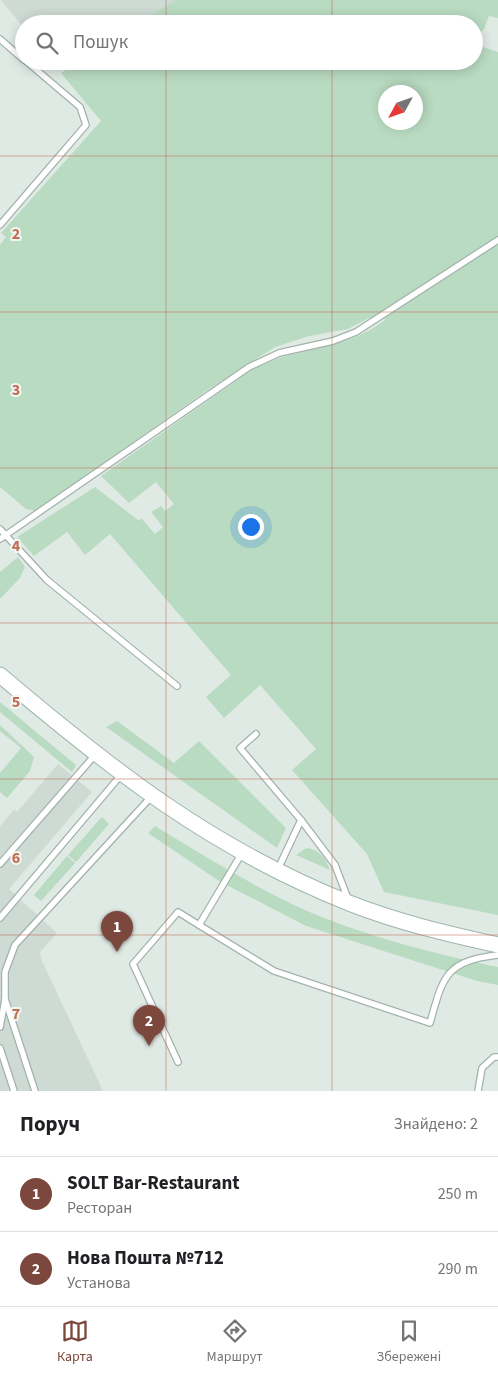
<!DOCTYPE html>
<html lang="uk">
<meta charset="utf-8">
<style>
:root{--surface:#fff;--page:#f2f2f2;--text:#202124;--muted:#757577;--line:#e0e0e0;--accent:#7c483d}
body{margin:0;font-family:"Source Sans 3",sans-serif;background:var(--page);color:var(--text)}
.compass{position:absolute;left:378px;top:85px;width:45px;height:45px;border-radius:50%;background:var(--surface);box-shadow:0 2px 12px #0003;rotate:230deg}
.you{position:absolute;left:250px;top:526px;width:18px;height:18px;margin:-12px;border:4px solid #fff;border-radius:50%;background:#1a73e8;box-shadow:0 0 0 8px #1a73e833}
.badge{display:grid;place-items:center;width:32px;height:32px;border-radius:50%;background:var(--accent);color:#fff;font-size:16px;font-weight:700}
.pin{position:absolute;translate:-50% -41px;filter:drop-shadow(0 1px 2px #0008)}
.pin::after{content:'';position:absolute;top:26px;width:18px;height:15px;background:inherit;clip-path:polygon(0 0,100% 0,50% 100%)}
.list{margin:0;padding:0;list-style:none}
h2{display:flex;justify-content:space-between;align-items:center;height:65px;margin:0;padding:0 20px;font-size:21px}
h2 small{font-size:16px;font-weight:400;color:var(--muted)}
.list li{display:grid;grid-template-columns:32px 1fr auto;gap:15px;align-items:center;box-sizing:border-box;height:75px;padding:0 20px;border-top:1px solid var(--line)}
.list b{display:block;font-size:19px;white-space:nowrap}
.list p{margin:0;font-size:16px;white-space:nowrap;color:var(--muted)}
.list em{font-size:16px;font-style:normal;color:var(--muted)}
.icon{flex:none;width:28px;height:28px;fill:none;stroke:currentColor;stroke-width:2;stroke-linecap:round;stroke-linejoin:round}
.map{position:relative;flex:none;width:498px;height:1091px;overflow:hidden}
.search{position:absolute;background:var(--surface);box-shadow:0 2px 12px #0003;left:15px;right:15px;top:15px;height:55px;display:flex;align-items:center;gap:12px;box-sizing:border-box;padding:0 18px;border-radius:28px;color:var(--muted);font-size:19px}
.sheet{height:215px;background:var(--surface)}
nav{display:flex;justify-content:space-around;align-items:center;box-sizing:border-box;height:70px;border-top:1px solid var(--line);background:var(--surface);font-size:14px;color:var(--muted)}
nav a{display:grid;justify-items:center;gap:2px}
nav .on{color:var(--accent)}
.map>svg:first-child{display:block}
.built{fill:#cedad4}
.green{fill:#b9dbc1;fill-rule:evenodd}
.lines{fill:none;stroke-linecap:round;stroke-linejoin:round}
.lane-casing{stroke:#a3b2ac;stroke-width:8}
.secondary-casing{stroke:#9fb6ac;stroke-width:17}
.lane{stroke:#fff;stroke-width:5.5}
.secondary{stroke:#fff;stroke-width:15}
.grid{fill:none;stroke:#c36c54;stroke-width:1;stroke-opacity:0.55}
.grid-label{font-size:16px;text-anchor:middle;font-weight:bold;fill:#c36c54;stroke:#f0f7f3;stroke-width:4;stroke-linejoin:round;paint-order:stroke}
</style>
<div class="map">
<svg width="498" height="1091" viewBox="0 0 498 1091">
<rect width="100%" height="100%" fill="#e0eae5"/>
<!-- built -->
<g class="built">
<polygon points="1,0 312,0 399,24 24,24 24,28"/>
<polygon points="58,764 92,792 9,889 57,933 40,952 42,961 103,1091 0,1091 0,826 14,810 17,812"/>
</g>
<!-- green -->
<g class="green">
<polygon points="176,0 498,0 498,18 489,16 484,29 474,38 474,24 138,24"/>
<path d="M474,44l24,8v863l-114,-23 -17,-38 -75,-84 24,-21 -56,-64 -36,33 -18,-21 25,-22 -121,-141 -25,21 -18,-23 -33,24 -17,-19 78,-50 43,33 4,-1 13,15 8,-7 -12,-15 10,-6 4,5 9,-7 -18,-22 -27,21 -28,-27 152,-107c10,-4 19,-9 29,-12 37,-10 73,-13 104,-38l-17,-1 -21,11 -39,7 -34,11 -66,42 -174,122 -9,-2 -26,-22v-242l6,-8 -5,-4 100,-112 -40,-48 18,-12h395zM386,92h30v30h-30z"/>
<polygon points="18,557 25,567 20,578 0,599 0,572"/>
<polygon points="0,702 76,765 72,772 0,712"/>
<polygon points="117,721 174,763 199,741 286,828 277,848 106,727"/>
<polygon points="0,725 34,757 30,771 7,798 0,792 0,773 21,748 0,731"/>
<polygon points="102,817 109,824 76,862 68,855"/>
<path d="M155,826c46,28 91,56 139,79 60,28 140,49 204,62v18l-21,-4 -171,-55 -87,-45 -71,-48z"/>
<path d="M306,848c13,1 20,10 24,22l-34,-15z"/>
<polygon points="67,856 75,863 41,901 34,895"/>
</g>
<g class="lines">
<defs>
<g id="lane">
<polyline points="0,39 24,60"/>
<polyline points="0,225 86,125 80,107 26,61"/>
<polyline points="0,529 47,580 177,686"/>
<polyline points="0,539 249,367 279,353 333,341 356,332 498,240"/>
<polyline points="256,734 240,748 301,820 278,869"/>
<polyline points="301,820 335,865 348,899"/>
<path d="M242,853l-43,72 75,46 156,52c13,-47 16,-62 68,-68"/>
<polyline points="0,864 95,755"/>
<polyline points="0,918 121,775"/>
<polyline points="0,1027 5,1000"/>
<polyline points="0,1048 14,1091"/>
<polyline points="178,1062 133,964 178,912 199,925"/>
<polyline points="35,1091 5,999 5,972 15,945 151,797"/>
<polyline points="478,1091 482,1068 494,1057 498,1057"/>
</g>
<path id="secondary" d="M0,675c112,95 211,173 349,228 48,19 99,31 149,42"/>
</defs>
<!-- lane casing -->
<use href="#lane" class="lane-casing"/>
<!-- secondary casing -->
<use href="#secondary" class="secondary-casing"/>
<!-- lane -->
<use href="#lane" class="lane"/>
<!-- secondary -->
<use href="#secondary" class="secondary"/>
</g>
<!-- grid -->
<path class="grid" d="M166,0v24M332,0v24M166,61v1030M332,61v1030M0,156h498M0,312h498M0,468h498M0,623h498M0,779h498M0,935h498"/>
<g class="grid-label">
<text x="16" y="239">2</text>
<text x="16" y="395">3</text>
<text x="16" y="551">4</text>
<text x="16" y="707">5</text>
<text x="16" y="863">6</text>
<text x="16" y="1019">7</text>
</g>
</svg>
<svg class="compass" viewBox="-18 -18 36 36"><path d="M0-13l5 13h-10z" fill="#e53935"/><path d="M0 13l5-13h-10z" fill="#757577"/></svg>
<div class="you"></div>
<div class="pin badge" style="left:117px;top:952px">1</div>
<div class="pin badge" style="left:149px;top:1046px">2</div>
<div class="search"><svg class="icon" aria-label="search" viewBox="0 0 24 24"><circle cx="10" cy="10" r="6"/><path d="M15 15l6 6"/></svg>Пошук</div>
</div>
<section class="sheet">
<h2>Поруч<small>Знайдено: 2</small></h2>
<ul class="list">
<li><span class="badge">1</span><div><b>SOLT Bar-Restaurant</b><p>Ресторан</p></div><em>250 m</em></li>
<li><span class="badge">2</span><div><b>Нова Пошта №712</b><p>Установа</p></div><em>290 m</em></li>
</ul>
</section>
<nav>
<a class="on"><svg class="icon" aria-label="map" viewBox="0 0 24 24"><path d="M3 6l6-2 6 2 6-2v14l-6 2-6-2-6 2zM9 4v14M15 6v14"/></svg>Карта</a>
<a><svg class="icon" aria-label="directions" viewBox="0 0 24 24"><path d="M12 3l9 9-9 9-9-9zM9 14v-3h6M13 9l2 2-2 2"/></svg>Маршрут</a>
<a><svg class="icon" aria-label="saved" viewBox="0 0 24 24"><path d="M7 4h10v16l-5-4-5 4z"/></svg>Збережені</a>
</nav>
